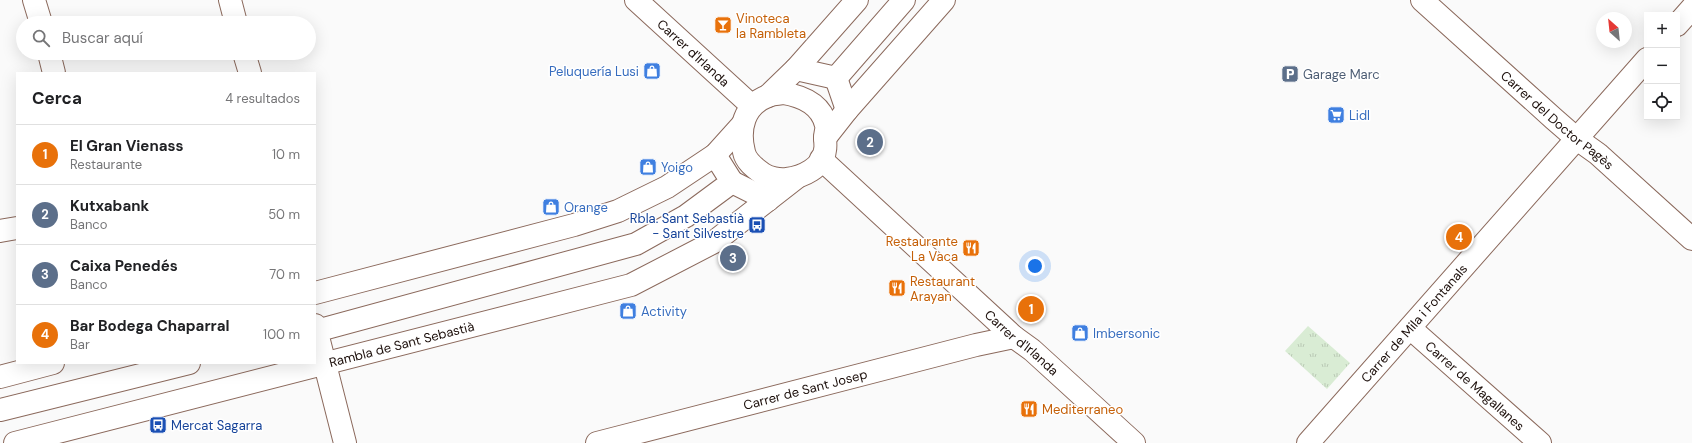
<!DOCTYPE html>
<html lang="es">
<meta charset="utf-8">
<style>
:root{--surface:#fff;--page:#f2f2f2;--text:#202124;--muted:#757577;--line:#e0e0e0;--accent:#905018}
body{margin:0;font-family:"DM Sans",sans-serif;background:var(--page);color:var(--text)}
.controls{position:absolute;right:12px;top:12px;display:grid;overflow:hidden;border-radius:0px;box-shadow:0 4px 16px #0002}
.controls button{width:36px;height:36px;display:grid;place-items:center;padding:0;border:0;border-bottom:1px solid var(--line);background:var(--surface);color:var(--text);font:20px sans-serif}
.compass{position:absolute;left:1596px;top:12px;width:36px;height:36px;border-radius:50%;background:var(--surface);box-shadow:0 4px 16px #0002;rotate:333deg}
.you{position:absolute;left:1035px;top:266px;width:14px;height:14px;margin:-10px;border:3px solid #fff;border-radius:50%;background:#1a73e8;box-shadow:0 0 0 6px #1a73e833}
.badge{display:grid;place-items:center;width:26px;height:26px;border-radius:50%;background:var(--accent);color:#fff;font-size:13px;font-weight:700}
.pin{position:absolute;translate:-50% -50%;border:2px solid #fff;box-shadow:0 1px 4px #0006}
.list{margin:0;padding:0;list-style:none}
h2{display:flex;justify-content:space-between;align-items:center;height:52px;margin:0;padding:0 16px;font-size:17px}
h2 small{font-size:13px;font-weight:400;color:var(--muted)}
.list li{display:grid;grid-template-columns:26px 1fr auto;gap:12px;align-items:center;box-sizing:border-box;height:60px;padding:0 16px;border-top:1px solid var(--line)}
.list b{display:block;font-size:15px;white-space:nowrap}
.list p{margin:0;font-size:13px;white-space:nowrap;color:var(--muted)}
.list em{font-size:13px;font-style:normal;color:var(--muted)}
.icon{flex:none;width:22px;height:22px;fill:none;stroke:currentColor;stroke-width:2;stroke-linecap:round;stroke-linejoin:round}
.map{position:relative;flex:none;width:1692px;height:443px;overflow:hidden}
.search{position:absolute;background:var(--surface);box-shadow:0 4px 16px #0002;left:16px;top:16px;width:300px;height:44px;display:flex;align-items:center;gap:10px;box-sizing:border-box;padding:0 14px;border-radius:22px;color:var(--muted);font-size:15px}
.panel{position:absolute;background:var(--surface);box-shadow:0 4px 16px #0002;left:16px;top:72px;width:300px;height:292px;border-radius:0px}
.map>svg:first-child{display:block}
.grass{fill:url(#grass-tufts)}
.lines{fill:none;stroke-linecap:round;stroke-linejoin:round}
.street-casing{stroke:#8b695c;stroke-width:24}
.secondary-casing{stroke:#8b695c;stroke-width:24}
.street{stroke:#fff;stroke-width:22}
.secondary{stroke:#fff;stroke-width:22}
.labels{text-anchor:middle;stroke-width:3;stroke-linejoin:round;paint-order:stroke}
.food-label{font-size:13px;fill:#c56008;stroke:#fff;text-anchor:start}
.street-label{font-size:13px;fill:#1c0f0b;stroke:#fff}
.shop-label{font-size:13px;fill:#366cbe;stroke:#fff;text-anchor:start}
.service-label{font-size:13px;fill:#4e5e75;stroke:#fff;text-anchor:start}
.transit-label{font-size:13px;fill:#164399;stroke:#fff;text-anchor:end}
</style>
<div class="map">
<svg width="1692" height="443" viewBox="0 0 1692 443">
<defs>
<pattern id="grass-tufts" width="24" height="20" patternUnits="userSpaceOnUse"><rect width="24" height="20" fill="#d9ecd4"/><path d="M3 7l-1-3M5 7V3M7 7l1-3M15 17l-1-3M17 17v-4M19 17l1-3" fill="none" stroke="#bac9b5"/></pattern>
</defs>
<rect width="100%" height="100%" fill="#fafafa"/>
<!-- grass -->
<polygon class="grass" points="1308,326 1350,363 1327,389 1285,351"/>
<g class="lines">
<defs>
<g id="street">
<polyline points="34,0 41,23"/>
<polyline points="230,0 236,23"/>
<path id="s1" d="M636,0l116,106"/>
<path id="s2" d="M1422,0l132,119 23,20 21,15 94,85"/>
<polyline points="1677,25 1692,8"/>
<polyline points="49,53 54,73"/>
<polyline points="244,53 250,73"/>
<polyline points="796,69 836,78 904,0"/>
<polyline points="836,78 847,110"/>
<path id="s3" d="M821,159l193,178 18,13 102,93"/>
<polyline points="732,182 768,200"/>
<polyline points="0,231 17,228"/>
<polyline points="315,325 345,443"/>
<polyline points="327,328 636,244 686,216 732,182 715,155"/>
<path id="s4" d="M1410,328l130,115"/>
<polyline points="0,410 189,363"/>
<path id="s5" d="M597,443l379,-98 38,-8"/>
<path id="s6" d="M1308,443l339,-384"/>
</g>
<g id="secondary">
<path d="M783,93c19,3 38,11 43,32 1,4 -1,9 -1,12 0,4 1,9 0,13 -2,18 -23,27 -38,29 -8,1 -18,-1 -24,-5 -8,-6 -17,-12 -19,-22 -6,-23 0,-47 24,-56 4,-2 10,-2 15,-3z"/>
<polyline points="768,96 796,69 857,0"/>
<polyline points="825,138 847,110 944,0"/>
<polyline points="315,293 574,225 618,211 667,187 715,155 742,125"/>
<polyline points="0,377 53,363"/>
<path id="s7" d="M15,443l616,-158 83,-43 82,-64"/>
</g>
</defs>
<!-- street casing -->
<use href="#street" class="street-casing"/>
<!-- secondary casing -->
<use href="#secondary" class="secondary-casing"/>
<!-- street -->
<use href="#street" class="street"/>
<!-- secondary -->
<use href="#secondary" class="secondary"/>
</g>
<!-- icons -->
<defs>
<symbol id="bar-square" viewBox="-11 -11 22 22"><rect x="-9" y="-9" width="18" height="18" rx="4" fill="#e8710a" stroke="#fff"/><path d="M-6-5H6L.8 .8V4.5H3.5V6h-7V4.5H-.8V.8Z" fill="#fff"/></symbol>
<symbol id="shop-square" viewBox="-11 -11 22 22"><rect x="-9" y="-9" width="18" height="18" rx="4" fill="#3f7fe0" stroke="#fff"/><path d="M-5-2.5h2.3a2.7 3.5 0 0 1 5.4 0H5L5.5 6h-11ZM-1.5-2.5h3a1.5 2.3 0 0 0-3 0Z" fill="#fff"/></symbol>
<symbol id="parking-square" viewBox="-11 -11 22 22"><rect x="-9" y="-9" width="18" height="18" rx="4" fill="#5c6f8a" stroke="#fff"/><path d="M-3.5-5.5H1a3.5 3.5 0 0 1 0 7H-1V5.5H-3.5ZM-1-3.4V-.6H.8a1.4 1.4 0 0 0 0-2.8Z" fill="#fff"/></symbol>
<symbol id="supermarket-square" viewBox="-11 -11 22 22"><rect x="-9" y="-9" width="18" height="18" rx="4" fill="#3f7fe0" stroke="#fff"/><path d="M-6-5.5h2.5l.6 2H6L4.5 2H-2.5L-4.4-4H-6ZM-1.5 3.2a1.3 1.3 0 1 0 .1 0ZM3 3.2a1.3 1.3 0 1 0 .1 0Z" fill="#fff"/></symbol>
<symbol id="bus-square" viewBox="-11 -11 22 22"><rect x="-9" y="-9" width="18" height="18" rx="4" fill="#1a4fb4" stroke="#fff"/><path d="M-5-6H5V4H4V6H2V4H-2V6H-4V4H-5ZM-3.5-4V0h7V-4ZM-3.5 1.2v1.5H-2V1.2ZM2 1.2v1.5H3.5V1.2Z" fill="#fff"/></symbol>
<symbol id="restaurant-square" viewBox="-11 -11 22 22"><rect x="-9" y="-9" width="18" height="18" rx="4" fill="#e8710a" stroke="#fff"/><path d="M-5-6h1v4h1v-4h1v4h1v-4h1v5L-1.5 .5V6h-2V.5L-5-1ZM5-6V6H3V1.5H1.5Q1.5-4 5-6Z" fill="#fff"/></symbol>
</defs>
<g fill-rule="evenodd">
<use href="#bar-square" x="713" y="15" width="20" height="20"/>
<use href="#shop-square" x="642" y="61" width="20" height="20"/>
<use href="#parking-square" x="1280" y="64" width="20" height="20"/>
<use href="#supermarket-square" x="1326" y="105" width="20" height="20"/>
<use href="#shop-square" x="638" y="157" width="20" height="20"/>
<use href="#shop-square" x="541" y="197" width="20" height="20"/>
<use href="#bus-square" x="747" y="215" width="20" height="20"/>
<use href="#restaurant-square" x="961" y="238" width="20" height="20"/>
<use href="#restaurant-square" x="887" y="278" width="20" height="20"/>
<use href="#shop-square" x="618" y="301" width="20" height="20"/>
<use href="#shop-square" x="1070" y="323" width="20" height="20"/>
<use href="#restaurant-square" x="1019" y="399" width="20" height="20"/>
<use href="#bus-square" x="148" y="415" width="20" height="20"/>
</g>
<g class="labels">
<!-- food labels -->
<g class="food-label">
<text x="736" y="23">Vinoteca<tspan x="736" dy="15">la Rambleta</tspan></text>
<text x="958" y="246" text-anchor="end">Restaurante<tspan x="958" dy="15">La Vaca</tspan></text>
<text x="910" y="286">Restaurant<tspan x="910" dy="15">Arayan</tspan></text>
<text x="1042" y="414">Mediterraneo</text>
</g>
<!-- street labels -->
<g class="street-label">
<text dy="5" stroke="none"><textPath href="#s1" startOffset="78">Carrer d'Irlanda</textPath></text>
<text dy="5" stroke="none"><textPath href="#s2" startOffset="181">Carrer del Doctor Pagès</textPath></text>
<text dy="5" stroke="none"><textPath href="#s6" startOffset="160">Carrer de Mila i Fontanals</textPath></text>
<text dy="5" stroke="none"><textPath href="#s3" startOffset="272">Carrer d'Irlanda</textPath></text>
<text dy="5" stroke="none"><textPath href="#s7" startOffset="399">Rambla de Sant Sebastià</textPath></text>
<text dy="5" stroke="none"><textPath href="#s4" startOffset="87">Carrer de Magallanes</textPath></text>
<text dy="5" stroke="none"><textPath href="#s5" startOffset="215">Carrer de Sant Josep</textPath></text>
</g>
<!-- shop labels -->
<g class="shop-label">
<text x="639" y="76" text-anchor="end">Peluquería Lusi</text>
<text x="1349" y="120">Lidl</text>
<text x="661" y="172">Yoigo</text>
<text x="564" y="212">Orange</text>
<text x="641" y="316">Activity</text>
<text x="1093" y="338">Imbersonic</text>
</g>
<!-- service labels -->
<g class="service-label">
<text x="1303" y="79">Garage Marc</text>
</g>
<!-- transit labels -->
<g class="transit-label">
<text x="744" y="223">Rbla. Sant Sebastià<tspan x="744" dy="15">- Sant Silvestre</tspan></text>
<text x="171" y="430" text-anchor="start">Mercat Sagarra</text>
</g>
</g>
</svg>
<div class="controls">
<button>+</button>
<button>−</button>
<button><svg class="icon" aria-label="locate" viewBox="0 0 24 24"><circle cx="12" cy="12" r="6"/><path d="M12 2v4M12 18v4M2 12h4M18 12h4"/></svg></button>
</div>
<svg class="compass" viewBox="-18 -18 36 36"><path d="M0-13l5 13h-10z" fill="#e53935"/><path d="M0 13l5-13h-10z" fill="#757577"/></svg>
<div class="you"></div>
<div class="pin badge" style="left:1031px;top:309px;background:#e8710a">1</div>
<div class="pin badge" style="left:870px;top:142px;background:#5c6f8a">2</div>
<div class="pin badge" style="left:733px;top:258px;background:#5c6f8a">3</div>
<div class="pin badge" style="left:1459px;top:237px;background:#e8710a">4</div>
<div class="search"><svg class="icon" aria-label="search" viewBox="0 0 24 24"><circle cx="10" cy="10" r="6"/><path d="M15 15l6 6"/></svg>Buscar aquí</div>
<section class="panel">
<h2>Cerca<small>4 resultados</small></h2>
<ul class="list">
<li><span class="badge" style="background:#e8710a">1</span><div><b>El Gran Vienass</b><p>Restaurante</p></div><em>10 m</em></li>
<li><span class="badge" style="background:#5c6f8a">2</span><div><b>Kutxabank</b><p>Banco</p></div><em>50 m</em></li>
<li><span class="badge" style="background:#5c6f8a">3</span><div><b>Caixa Penedés</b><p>Banco</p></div><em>70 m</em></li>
<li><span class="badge" style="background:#e8710a">4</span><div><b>Bar Bodega Chaparral</b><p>Bar</p></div><em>100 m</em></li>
</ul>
</section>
</div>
